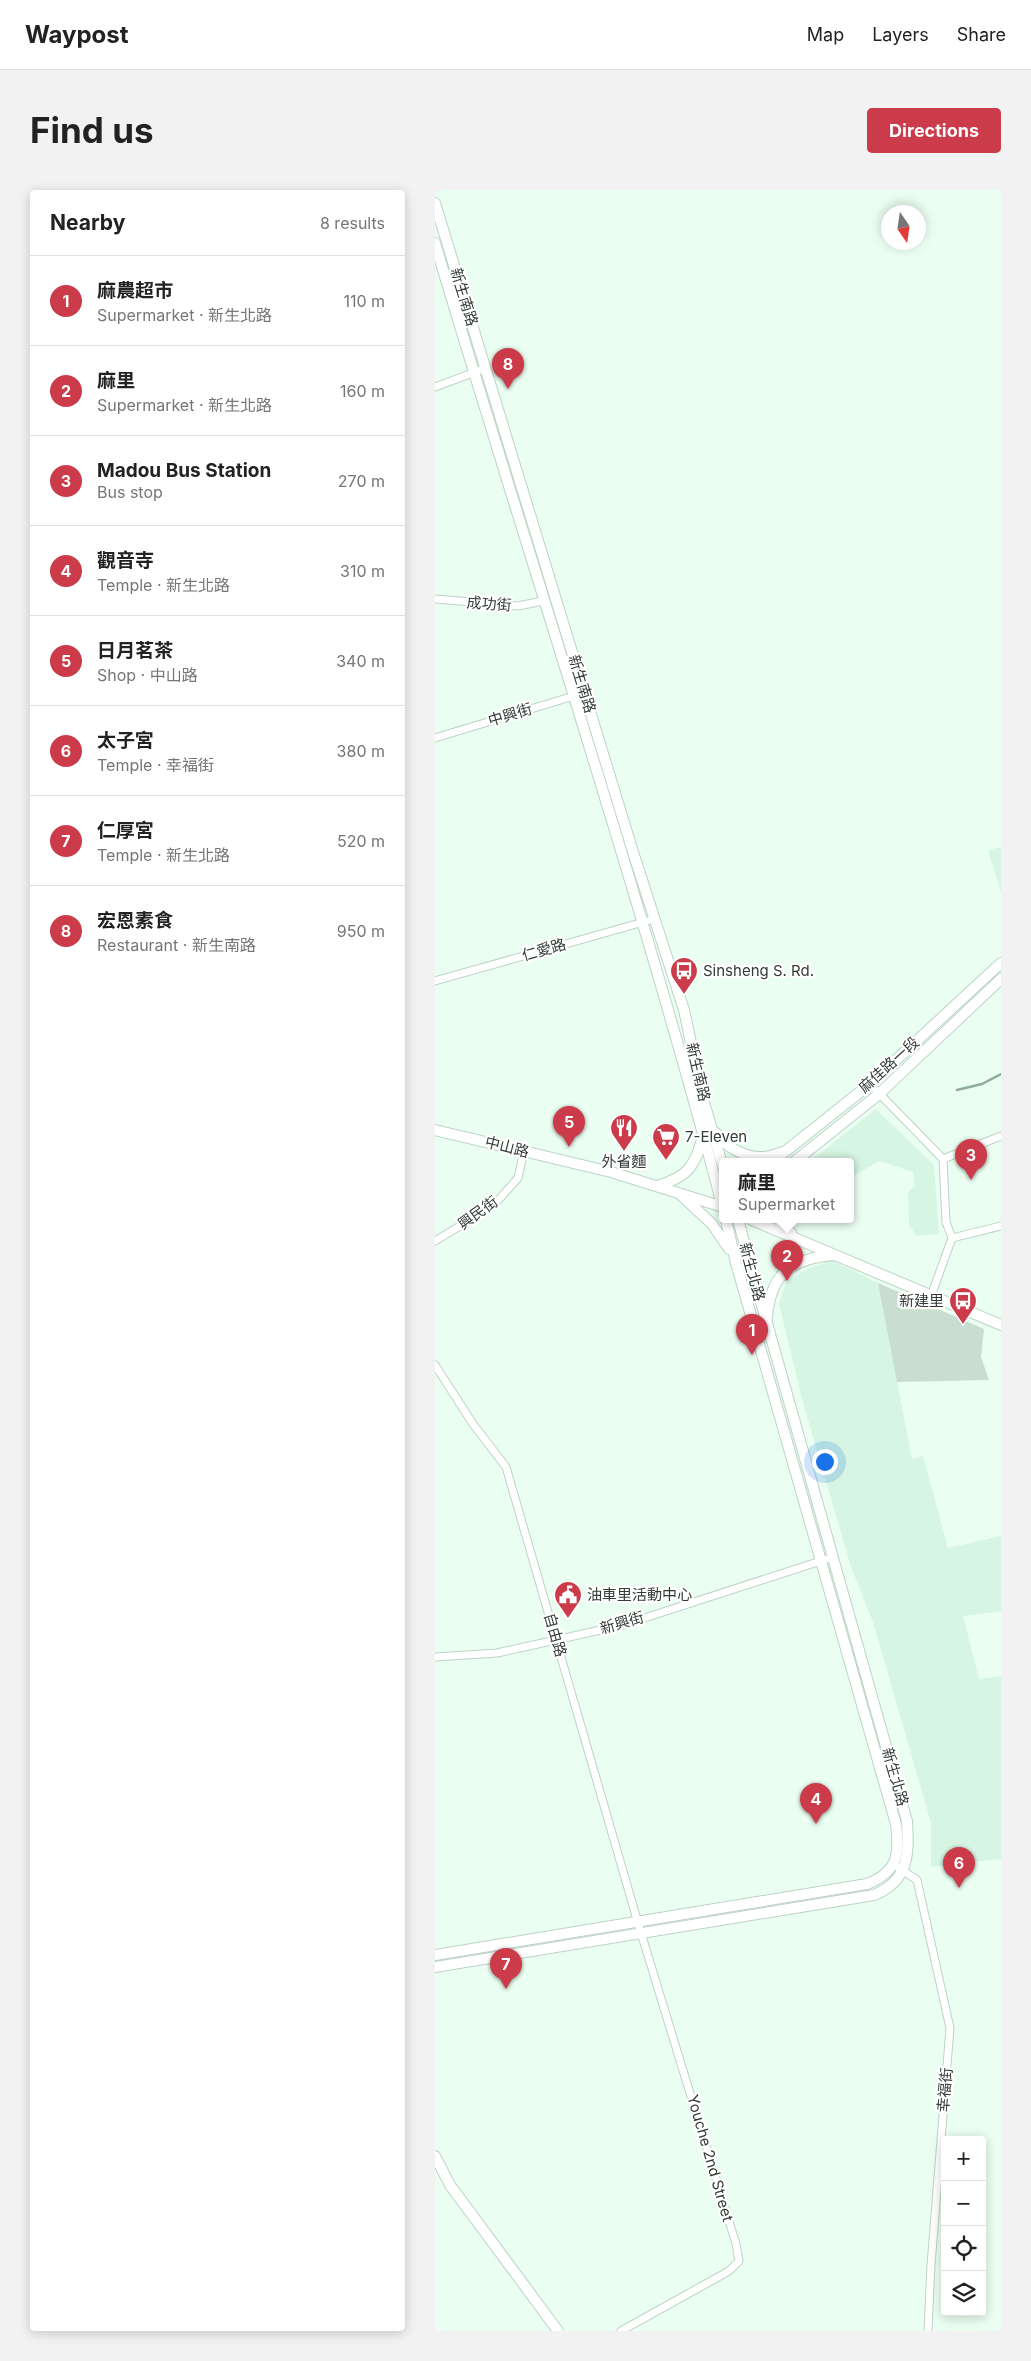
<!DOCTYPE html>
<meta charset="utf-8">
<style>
:root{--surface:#fff;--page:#f2f2f2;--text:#222;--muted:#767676;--line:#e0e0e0;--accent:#cb3b49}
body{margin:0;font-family:Inter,"Noto Sans TC",sans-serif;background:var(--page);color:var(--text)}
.controls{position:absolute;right:15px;bottom:15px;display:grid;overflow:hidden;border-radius:5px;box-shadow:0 2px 12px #0003}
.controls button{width:45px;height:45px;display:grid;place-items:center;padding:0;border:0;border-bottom:1px solid var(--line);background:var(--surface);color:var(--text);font:25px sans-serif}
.compass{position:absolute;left:446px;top:15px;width:45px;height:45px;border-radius:50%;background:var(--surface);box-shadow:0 2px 12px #0003;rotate:167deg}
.you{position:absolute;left:389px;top:1271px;width:18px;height:18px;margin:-12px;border:4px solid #fff;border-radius:50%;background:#1a73e8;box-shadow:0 0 0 8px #1a73e833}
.badge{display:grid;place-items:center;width:32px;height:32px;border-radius:50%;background:var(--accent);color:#fff;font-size:16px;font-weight:700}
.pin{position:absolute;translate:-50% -41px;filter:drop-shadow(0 1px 2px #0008)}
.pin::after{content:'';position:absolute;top:26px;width:18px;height:15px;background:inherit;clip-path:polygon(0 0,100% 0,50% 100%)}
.popup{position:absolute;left:284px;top:968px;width:135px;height:65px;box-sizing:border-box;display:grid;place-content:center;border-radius:5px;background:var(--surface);filter:drop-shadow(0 1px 4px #0005);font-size:16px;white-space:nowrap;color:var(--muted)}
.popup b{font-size:19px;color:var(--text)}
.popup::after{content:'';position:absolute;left:50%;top:100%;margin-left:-10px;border:10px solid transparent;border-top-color:var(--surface)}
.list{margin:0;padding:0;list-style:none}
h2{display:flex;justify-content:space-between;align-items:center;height:65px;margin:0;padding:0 20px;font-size:21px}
h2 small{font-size:16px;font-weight:400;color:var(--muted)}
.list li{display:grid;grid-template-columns:32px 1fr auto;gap:15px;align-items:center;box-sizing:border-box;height:90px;padding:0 20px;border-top:1px solid var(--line)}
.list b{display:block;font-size:19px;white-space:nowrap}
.list p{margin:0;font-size:16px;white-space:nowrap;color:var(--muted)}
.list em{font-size:16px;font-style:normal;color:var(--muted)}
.icon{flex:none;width:28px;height:28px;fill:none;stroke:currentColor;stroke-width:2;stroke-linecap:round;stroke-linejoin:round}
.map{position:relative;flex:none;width:566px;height:2141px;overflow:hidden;border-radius:5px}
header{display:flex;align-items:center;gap:30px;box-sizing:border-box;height:70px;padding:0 25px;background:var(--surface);border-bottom:1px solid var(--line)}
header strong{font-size:24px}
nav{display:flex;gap:28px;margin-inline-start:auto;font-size:18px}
.intro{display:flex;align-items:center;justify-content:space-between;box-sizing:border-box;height:120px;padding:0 30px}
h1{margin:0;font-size:35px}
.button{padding:12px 22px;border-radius:5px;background:var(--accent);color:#fff;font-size:18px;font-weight:700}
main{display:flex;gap:30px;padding:0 30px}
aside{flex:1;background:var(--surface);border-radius:5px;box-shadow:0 2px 12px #0003}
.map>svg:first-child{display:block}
.built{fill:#d6f5e2}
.green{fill:#c9ded1}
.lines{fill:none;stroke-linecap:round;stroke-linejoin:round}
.stream{stroke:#8dac99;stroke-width:2.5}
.street-casing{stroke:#bcd3c5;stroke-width:9}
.secondary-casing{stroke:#bcd3c5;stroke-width:12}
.street{stroke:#fff;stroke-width:7}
.secondary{stroke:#fff;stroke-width:10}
.labels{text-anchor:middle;stroke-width:4.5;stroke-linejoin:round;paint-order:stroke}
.street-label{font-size:15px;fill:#333c37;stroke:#fff}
.poi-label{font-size:15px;fill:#333c37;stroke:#fff;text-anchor:start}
</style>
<header>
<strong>Waypost</strong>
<nav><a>Map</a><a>Layers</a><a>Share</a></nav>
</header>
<div class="intro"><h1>Find us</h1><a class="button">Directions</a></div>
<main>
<aside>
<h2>Nearby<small>8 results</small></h2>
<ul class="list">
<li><span class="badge">1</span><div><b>麻農超市</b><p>Supermarket · 新生北路</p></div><em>110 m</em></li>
<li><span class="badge">2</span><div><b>麻里</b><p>Supermarket · 新生北路</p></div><em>160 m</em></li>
<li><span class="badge">3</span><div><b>Madou Bus Station</b><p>Bus stop</p></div><em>270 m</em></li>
<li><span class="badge">4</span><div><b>觀音寺</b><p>Temple · 新生北路</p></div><em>310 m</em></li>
<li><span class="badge">5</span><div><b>日月茗茶</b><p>Shop · 中山路</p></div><em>340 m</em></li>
<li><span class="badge">6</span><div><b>太子宮</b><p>Temple · 幸福街</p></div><em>380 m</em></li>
<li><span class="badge">7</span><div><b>仁厚宮</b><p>Temple · 新生北路</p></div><em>520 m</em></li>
<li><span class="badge">8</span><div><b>宏恩素食</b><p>Restaurant · 新生南路</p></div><em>950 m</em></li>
</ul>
</aside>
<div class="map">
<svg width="566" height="2141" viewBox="0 0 566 2141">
<rect width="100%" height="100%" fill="#ebfef2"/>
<!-- built -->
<g class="built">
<polygon points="566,657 566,702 553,660"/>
<polygon points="441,919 499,975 504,1044 481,1046 474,1034 473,1002 480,996 478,982 445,971 416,987 416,972 374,972"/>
<polygon points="396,1070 443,1093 477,1269 488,1266 513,1358 566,1346 566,1421 528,1426 544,1489 566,1486 566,1669 496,1677 496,1633 439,1435 416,1377 367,1209 344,1114 351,1093 370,1080"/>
</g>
<!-- green -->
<polygon class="green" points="443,1093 549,1139 546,1167 554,1190 462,1192"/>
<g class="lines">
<!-- stream -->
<polyline class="stream" points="522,900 547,894 566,884"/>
<defs>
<g id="street">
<polyline points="0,197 51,178"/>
<polyline points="0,409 83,416 108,411"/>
<polyline points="0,548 142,505"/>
<polyline points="0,791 219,729"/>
<polyline points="435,894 508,969 511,1032 517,1048 496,1106"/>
<polyline points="508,969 566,946"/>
<polyline points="517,1048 566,1036"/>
<polyline points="0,1051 58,1016 83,988 89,961"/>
<polyline points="0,1175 38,1234 71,1277 203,1733 301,2054 304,2071 294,2081 186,2141"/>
<polyline points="0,1467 62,1463 188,1435 398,1367"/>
<polyline points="464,1678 482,1690 515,1838 496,2075 493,2141"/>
</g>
<g id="secondary">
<polyline points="0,13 198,662 249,820 268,909 288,977"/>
<path d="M0,53c96,322 202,641 288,965"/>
<polyline points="0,940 176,982 288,1017"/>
<path d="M281,943c10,14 29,25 47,24 6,0 14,-3 20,-5"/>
<polyline points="337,972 435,894 566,773"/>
<polyline points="359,972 444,904 566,789"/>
<path d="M223,996c30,-10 36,-18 45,-49"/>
<polyline points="245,1004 277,1034 294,1059"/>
<polyline points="317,1030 566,1135"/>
<polyline points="344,1030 356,1043"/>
<path d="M332,1127c4,-44 24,-58 66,-62"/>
<path d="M0,1765l432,-71c31,-12 33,-30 29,-60l-160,-561 -10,-43"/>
<path d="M0,1777l439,-72c35,-14 35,-41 33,-74l-169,-601"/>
<polyline points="0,1966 15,1995 123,2141"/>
</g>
</defs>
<!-- street casing -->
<use href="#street" class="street-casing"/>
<!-- secondary casing -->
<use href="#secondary" class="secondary-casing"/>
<!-- street -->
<use href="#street" class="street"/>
<!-- secondary -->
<use href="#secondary" class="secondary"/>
</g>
<!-- icons -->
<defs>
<symbol id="bus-pin" viewBox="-11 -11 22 30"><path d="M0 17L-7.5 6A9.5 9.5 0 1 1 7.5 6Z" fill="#cb3b49" stroke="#fff"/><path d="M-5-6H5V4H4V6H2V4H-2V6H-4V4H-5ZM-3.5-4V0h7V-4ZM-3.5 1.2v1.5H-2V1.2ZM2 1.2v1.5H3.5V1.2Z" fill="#fff"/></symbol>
<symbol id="restaurant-pin" viewBox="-11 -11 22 30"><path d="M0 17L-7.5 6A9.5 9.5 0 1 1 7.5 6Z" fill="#cb3b49" stroke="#fff"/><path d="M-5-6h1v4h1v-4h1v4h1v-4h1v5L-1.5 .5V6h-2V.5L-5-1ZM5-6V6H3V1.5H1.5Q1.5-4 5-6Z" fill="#fff"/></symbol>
<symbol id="supermarket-pin" viewBox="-11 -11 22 30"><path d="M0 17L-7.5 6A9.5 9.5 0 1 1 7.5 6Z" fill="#cb3b49" stroke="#fff"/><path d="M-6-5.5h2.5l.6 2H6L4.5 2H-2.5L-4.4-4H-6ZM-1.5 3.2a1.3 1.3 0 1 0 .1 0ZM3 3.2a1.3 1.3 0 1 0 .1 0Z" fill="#fff"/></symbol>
<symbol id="civic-pin" viewBox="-11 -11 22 30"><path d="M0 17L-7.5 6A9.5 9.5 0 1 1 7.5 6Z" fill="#cb3b49" stroke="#fff"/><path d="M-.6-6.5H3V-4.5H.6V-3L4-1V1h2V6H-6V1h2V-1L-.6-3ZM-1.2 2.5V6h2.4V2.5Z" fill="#fff"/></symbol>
</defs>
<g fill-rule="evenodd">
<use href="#bus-pin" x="233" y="765" width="32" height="43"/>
<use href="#restaurant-pin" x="173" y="922" width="32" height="43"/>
<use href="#supermarket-pin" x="215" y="931" width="32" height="43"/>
<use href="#bus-pin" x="512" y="1095" width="32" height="43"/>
<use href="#civic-pin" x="117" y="1389" width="32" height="43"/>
</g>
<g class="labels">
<!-- street labels -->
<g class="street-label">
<text transform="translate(29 107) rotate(73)" y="5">新生南路</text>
<text transform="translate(54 414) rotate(4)" y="5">成功街</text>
<text transform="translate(147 494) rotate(73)" y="5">新生南路</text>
<text transform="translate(75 525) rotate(-17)" y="5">中興街</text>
<text transform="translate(109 760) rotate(-16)" y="5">仁愛路</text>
<text transform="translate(454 875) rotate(-42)" y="5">麻佳路一段</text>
<text transform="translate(263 882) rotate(77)" y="5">新生南路</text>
<text transform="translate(72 957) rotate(14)" y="5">中山路</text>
<text transform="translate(43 1023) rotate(-36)" y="5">興民街</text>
<text transform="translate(317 1082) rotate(75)" y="5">新生北路</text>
<text transform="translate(187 1433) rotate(-16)" y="5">新興街</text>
<text transform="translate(120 1445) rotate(74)" y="5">自由路</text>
<text transform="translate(460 1587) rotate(74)" y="5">新生北路</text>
<text transform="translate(510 1900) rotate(-85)" y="5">幸福街</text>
<text transform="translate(275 1968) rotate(74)" y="5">Youche 2nd Street</text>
</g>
<!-- poi labels -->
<g class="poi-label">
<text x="268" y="786">Sinsheng S. Rd.</text>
<text x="250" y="952">7-Eleven</text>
<text x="189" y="977" text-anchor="middle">外省麵</text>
<text x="509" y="1116" text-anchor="end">新建里</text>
<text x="152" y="1410">油車里活動中心</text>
</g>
</g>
</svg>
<div class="controls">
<button>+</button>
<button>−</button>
<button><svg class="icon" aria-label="locate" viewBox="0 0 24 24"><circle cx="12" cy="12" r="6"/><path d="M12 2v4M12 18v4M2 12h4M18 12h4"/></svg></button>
<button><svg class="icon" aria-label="layers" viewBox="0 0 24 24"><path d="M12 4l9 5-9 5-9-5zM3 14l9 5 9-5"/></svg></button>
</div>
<svg class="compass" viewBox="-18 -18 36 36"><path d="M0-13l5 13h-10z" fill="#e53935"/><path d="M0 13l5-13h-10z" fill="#767676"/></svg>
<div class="you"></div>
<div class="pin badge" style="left:317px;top:1165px">1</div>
<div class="pin badge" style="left:352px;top:1091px">2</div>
<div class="popup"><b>麻里</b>Supermarket</div>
<div class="pin badge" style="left:536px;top:990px">3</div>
<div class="pin badge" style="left:381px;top:1634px">4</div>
<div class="pin badge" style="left:134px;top:957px">5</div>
<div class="pin badge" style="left:524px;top:1698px">6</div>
<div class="pin badge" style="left:71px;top:1799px">7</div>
<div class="pin badge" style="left:73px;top:199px">8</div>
</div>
</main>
